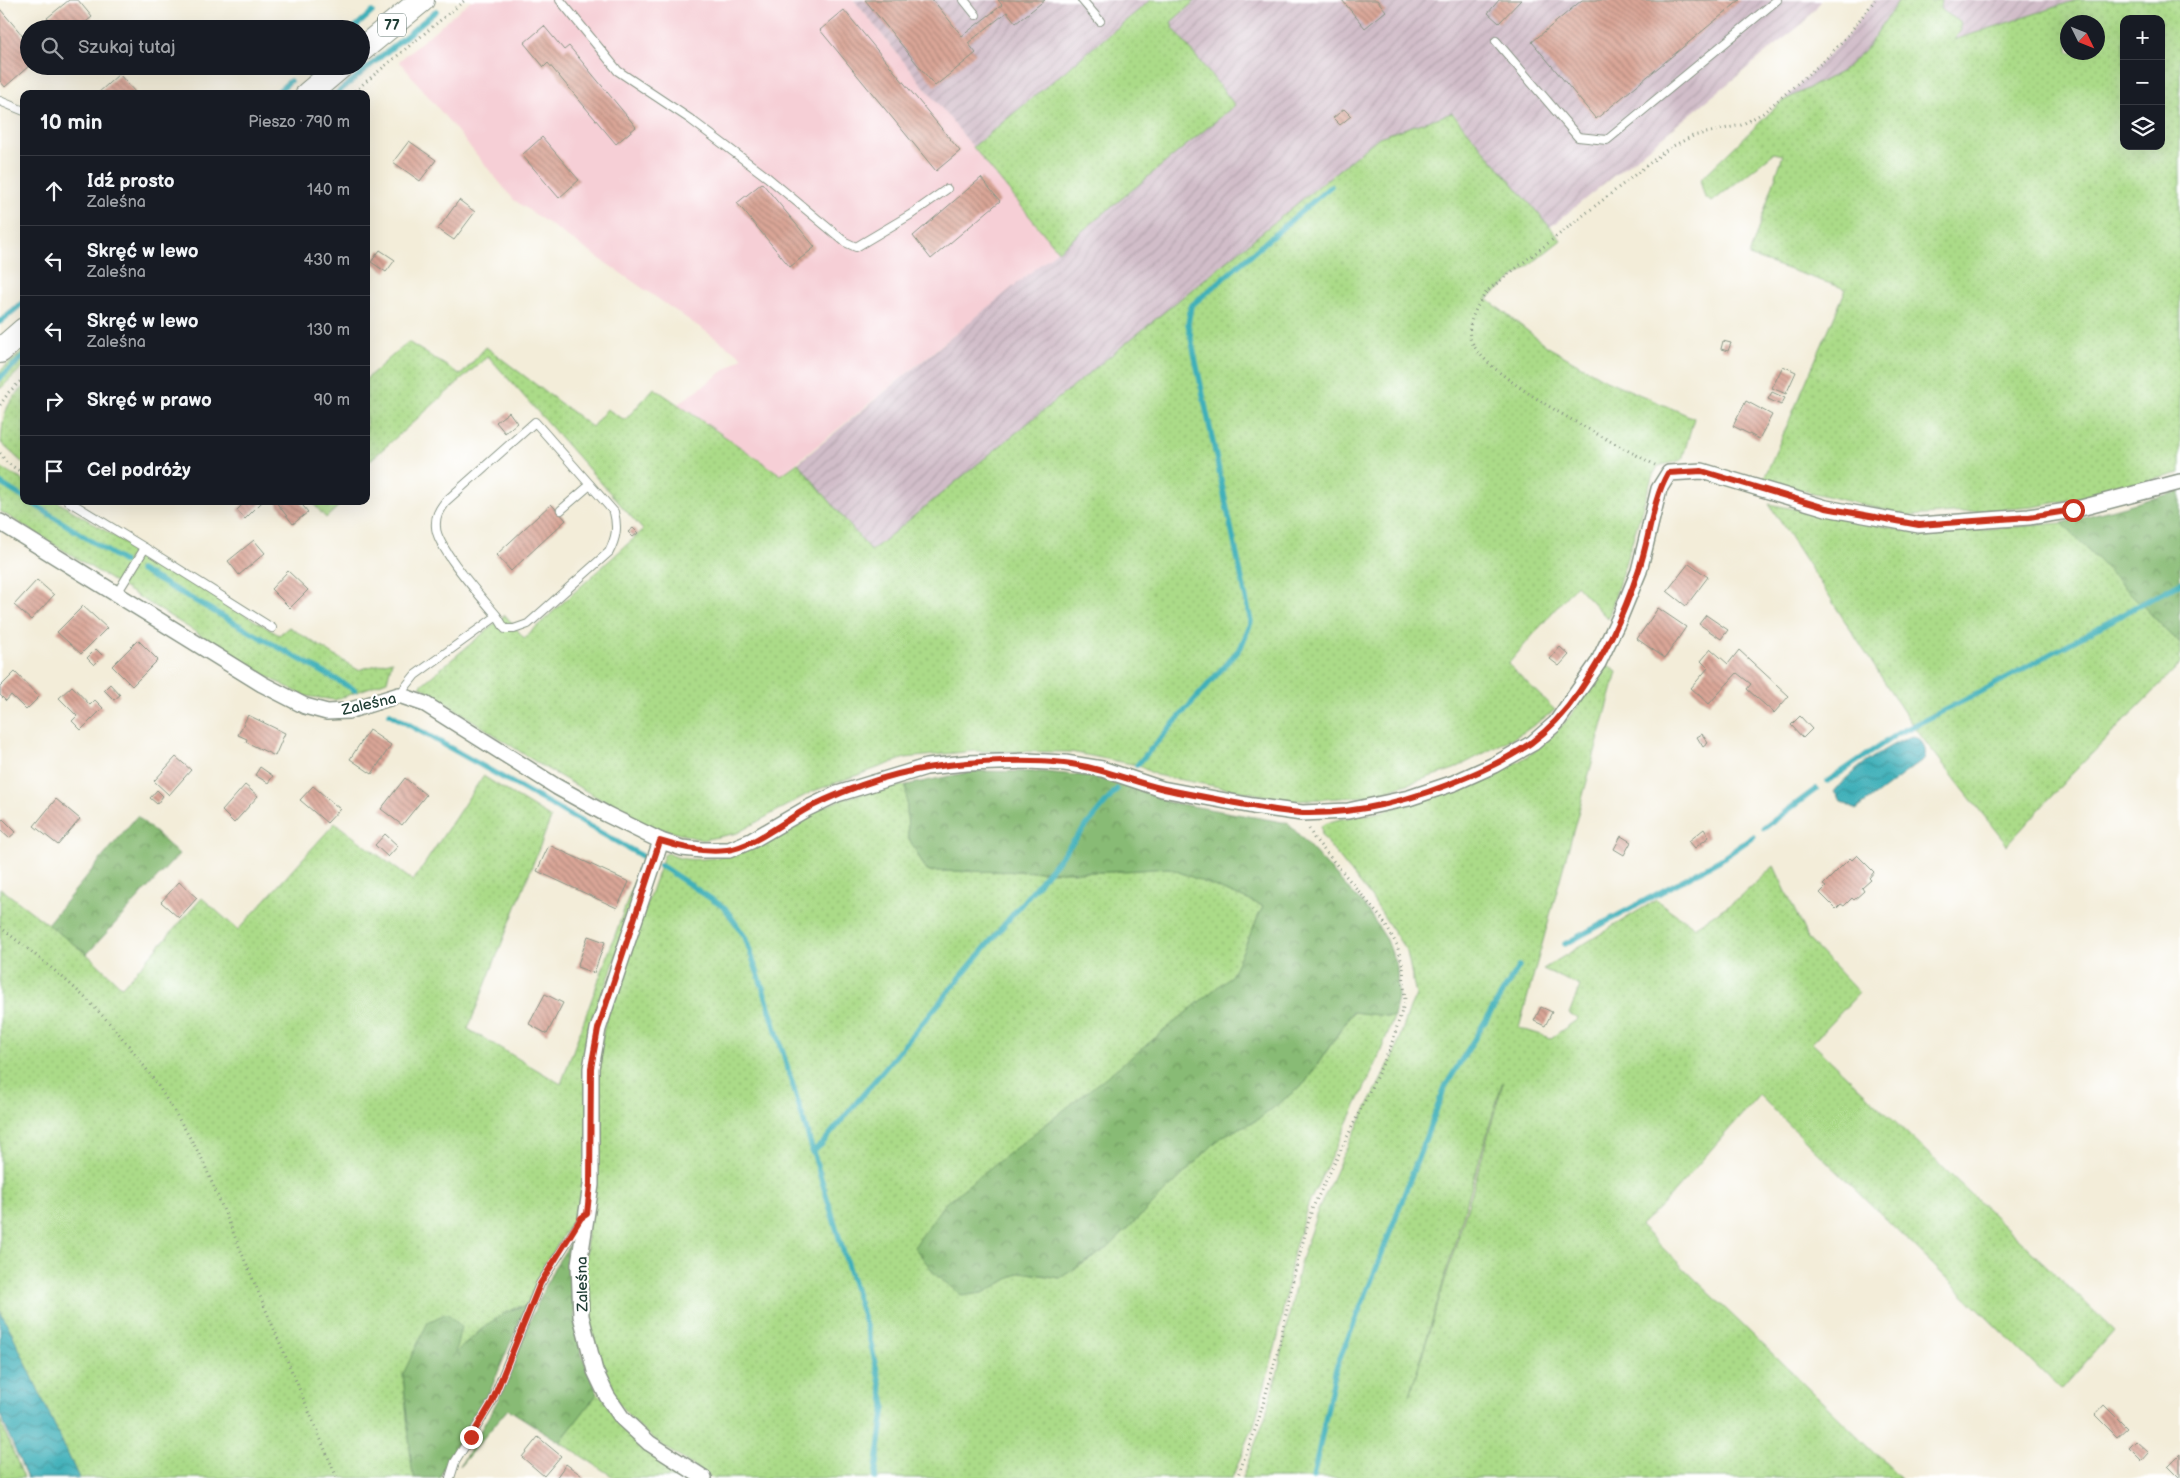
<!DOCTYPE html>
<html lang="pl">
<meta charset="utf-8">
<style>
:root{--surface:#171b24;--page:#242831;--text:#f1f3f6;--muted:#9ea1a6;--line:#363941}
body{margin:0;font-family:"Balsamiq Sans",sans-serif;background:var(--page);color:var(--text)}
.controls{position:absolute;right:15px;top:15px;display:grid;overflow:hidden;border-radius:10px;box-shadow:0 5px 20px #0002}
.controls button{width:45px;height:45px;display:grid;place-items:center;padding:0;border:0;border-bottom:1px solid var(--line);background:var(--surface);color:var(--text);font:25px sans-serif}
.compass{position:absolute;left:2060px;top:15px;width:45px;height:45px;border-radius:50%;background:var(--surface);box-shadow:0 5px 20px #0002;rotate:133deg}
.stop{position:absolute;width:15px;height:15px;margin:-11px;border:4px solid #c8321e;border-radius:50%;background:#fff}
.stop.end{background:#c8321e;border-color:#fff;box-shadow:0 1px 5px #0008}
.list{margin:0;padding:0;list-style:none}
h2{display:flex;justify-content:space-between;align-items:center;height:65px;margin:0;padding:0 20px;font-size:21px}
h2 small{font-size:16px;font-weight:400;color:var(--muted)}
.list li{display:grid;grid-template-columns:32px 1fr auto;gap:15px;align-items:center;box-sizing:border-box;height:70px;padding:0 20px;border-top:1px solid var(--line)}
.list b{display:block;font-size:19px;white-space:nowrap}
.list p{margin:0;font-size:16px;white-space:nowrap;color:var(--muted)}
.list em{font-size:16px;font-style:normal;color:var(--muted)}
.icon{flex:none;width:28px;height:28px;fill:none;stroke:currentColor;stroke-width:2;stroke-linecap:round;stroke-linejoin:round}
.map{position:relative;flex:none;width:2180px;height:1478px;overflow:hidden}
.search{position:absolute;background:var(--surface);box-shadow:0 5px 20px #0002;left:20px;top:20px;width:350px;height:55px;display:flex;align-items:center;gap:12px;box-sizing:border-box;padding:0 18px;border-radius:28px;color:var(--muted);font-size:19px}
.panel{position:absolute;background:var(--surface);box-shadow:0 5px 20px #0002;left:20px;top:90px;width:350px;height:415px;border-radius:10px}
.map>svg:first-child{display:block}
.built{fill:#f6cfd6}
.industrial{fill:url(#industrial-furrows)}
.grass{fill:url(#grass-dots);stroke:#658c5e;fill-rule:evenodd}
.forest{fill:url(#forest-crowns);stroke:#547c54}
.water{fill:url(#water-waves);stroke:#307676}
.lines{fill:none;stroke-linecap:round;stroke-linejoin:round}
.stream{stroke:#40b0b9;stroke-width:5.5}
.building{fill:url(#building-back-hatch)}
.service-casing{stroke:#899586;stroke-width:10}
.minor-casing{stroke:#899586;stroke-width:18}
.primary-casing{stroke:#899586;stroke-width:26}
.path{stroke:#899586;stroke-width:3;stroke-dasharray:1 4;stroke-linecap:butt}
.service{stroke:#fff;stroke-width:8}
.minor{stroke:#fff;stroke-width:15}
.primary{stroke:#fff;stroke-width:24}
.route{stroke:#c8321e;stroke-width:6}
.labels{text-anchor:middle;stroke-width:4.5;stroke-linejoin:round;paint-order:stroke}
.shield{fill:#fff;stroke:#627771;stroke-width:1}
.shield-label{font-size:14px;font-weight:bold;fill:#1f3d34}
.street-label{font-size:15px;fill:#1f3d34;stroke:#fff}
</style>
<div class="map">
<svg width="2180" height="1478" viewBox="0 0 2180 1478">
<defs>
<pattern id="industrial-furrows" width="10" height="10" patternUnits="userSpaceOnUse" patternTransform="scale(1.25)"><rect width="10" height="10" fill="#d1bdc9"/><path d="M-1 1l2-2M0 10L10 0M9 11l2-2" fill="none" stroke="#b3a3ad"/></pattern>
<pattern id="grass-dots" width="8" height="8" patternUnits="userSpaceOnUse" patternTransform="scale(1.25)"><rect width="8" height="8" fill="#abdb88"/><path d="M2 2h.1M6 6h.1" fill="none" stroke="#93bd76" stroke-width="1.8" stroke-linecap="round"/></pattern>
<pattern id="forest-crowns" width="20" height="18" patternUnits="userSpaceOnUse" patternTransform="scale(1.25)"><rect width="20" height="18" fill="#88bb74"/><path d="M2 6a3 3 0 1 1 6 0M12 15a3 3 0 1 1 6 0" fill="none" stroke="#6f9960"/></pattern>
<pattern id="water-waves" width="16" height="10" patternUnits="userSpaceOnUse" patternTransform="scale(1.25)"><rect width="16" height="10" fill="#40b0b9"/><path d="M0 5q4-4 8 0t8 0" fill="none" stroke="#359097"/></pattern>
<pattern id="building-back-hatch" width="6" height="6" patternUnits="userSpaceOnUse" patternTransform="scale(1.25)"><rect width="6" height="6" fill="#daa697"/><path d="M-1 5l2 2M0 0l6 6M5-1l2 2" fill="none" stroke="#b0887c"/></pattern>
</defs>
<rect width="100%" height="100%" fill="#fff"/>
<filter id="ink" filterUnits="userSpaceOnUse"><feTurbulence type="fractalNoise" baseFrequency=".02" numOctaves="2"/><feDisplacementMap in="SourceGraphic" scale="10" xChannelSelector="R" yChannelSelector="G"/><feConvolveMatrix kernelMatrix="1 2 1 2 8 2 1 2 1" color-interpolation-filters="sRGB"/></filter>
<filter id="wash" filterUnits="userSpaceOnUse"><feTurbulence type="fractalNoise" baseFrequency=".0096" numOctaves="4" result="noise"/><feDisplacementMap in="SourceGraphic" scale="20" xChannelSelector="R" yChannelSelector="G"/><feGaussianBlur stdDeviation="1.12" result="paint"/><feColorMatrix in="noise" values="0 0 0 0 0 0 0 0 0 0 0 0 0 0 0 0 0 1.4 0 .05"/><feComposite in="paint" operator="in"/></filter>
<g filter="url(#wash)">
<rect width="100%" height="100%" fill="#f3edd9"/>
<!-- built -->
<polygon class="built" points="471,0 854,0 1058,251 781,475 678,404 743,357 514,200 399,61"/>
<!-- industrial -->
<g class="industrial">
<polygon points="854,0 1151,0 973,147"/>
<polygon points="1196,0 1822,0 1803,23 1549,228 1453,113 1057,402 871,551 798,463 1235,105 1173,28 1171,22"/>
<polygon points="1875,0 1899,0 1866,49 1843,71 1782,102 1847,36"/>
<polygon points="1941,0 2077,0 1953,40 1940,9"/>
</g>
<!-- grass -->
<g class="grass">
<polygon points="1151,0 1196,0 1171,22 1173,28 1235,105 1058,251 973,147"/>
<path d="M1899,0h42l-1,9 20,13 1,8 -7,10 123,-40h103v473l-85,22 -62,12 -122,9 -148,-35 83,-192 -97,-33 34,-101 -9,-2 -62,49 -7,-4 -5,-18 81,-78 62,-31 23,-22zM2124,19h37v127h-37zM2068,22h30v30h-30z"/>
<polygon points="1452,113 1561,240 1487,299 1548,347 1606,380 1694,418 1682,460 1658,466 1652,477 1608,619 1576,585 1508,664 1555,710 1524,732 1454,769 1370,796 1293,801 1156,775 1137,765 1071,752 974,751 905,758 811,792 737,833 702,840 644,824 542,766 420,686 505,615 524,638 643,530 488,356 366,464 366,379 408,342 461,375 486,347 592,427 607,409 625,420 654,388 781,475 798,463 871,551 1379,137"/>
<polygon points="24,350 24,366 0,389 0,371"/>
<path d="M24,387v77l-23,-21c2,-27 3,-38 23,-56z"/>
<polygon points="0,467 24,481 24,501 56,501 279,635 289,627 358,670 392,661 387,681 335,700 305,696 270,678 0,511"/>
<polygon points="311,501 344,501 326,518"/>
<polygon points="1769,504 1923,534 2062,523 2180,644 2180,664 2068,778 2007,845 1913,726"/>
<path d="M1609,666l8,6 -98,356 32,10 27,-19 -9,-5 11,-28 -37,-17 113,-69 38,27 44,-28 36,-33 34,73 51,54 -47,50 302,287 -53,60 -302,-295 -92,105 -27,26 261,252h-659l23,-60 13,-47 22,-108 16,-48 26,-58 52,-103 16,-46 6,-13 -9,-43 -36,-55 -49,-61 -1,-10c18,-10 42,-9 63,-15 29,-8 57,-19 86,-30 20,-7 42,-14 59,-26 34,-24 53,-53 73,-88zM1503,1083l-31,109 -62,203 92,-312z"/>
<polygon points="483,776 551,818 468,1029 561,1084 639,869 645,872 597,1012 585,1183 577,1213 552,1253 526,1306 516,1307 485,1326 455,1354 403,1374 412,1470 415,1478 79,1478 0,1311 0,888 87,954 122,987 202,898 238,930 335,823 413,881"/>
<path d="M906,785l2,52 19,34 181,1 61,-4 94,38 -31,69 -88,72 -161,246 38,-21 39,6 48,-30 113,-111 38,-18 46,-36 48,-71 41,5 -19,49 -67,139 -14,45 -16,87 -24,88 -22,53h-520l-48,-31 -26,-21 -19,-22 -14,-22 -20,-79v-32l9,-188 11,-61 59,-167 4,-2c12,7 22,7 36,6 55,-4 78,-34 124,-54 25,-11 52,-16 78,-20z"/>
<polygon points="598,1393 693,1478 615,1478 560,1442"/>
<polygon points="0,1420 24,1478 0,1478"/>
</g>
<!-- forest -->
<g class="forest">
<polygon points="2180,491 2180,644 2062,523"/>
<polygon points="975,771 1044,772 1108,778 1169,802 1288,823 1367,909 1387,940 1397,967 1398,997 1394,1017 1352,1012 1305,1083 1259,1119 1221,1137 1108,1248 1060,1278 1021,1272 983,1293 962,1296 935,1274 914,1247 944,1204 1144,1047 1232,975 1263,906 1169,868 1108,872 927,871 908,837 906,785"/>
<polygon points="137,816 179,854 87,954 47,924"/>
<path d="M577,1233c-2,33 -6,68 0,101 3,21 13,40 21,59l-38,49 -52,-33 -48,57 38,-66 24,-62 32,-70z"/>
<path d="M526,1306l-39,92 -39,60 -8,20h-25l-3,-8 -9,-96 25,-52 19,-9 14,13 -6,27c21,-18 43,-43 71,-47z"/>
</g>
<!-- water -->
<g class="water">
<path d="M1912,736c10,3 15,11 13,22l-69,52 -14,-8 -8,-10c14,-20 55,-48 78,-56z"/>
<polygon points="0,1311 11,1331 79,1478 27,1478 0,1415"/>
</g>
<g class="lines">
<!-- stream -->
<g class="stream">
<polyline points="353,29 372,12"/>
<polyline points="303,70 308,66"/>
<polyline points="275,94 290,81"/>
<polyline points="336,94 436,11"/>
<polyline points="0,322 24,302"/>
<polyline points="0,378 24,356"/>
<polyline points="0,483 24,498"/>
<polyline points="29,501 124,562"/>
<polyline points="140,570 355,690"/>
<polyline points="390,714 642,856"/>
<polyline points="1137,765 1241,647 1251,622 1188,324 1191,306 1331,186"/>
<polyline points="1828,781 1897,734 1977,694 2180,583"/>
<polyline points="1764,828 1816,789"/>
<polyline points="660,865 725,908 745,937 766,997 869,1336 885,1405 875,1478"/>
<polyline points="1565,944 1720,860 1753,837"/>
<polyline points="812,1152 822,1144 1117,789"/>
<polyline points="1313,1478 1336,1368 1376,1269 1445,1087 1519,966"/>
</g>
</g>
<g id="blocks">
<!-- building -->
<g class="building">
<polygon points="69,0 78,0 92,17 77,29 56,29 47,18"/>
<polygon points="865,0 933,0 962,36 1002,5 998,0 1045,0 1016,23 1007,12 968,43 976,53 935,86"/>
<polygon points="1342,0 1377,0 1386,11 1365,28"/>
<polygon points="1499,0 1521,0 1499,23 1488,13"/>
<polygon points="1582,0 1740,0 1596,119 1532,42"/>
<polygon points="0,9 29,43 29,66 5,87 0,81"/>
<polygon points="844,10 960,151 936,171 820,30"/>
<polygon points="544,26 564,50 569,46 636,127 616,144 548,63 544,67 524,43"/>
<polygon points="119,74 135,92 132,94 97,94"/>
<polygon points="1344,109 1351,116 1340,125 1333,118"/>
<polygon points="542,137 579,180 559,198 522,155"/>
<polygon points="409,141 436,160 420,181 393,162"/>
<polygon points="981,178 1000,201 931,259 913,236"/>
<polygon points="762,183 815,247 790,267 737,203"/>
<polygon points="459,200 475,212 454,240 438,229"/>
<polygon points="380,250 395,260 386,272 371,262"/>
<polygon points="1723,341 1731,343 1728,351 1721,349"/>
<polygon points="1783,366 1796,372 1786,394 1772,388"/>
<polygon points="1772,392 1785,398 1781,405 1768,399"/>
<polygon points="1746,401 1772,415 1759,439 1733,426"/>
<polygon points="509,412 517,423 505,433 496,422"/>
<polygon points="246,501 263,501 245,519 237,510"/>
<polygon points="275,501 299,501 308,512 293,524"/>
<polygon points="551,504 566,520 511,571 496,555"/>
<polygon points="633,528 638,533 633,537 628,532"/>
<polygon points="254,540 265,553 239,575 228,561"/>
<polygon points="1689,563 1708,577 1686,606 1667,591"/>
<polygon points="288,571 308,590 290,608 271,589"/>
<polygon points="37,580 54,595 31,620 14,605"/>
<polygon points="83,606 107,628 81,654 57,632"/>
<polygon points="1658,608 1686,627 1665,658 1637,639"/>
<polygon points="1706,615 1728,630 1721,639 1699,624"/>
<polygon points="138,640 158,660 132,686 112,666"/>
<polygon points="1560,647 1569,655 1559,666 1550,659"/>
<polygon points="96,649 103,656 94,665 87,658"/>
<polygon points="1711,649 1728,664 1739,650 1789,696 1774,713 1747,689 1751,684 1737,673 1709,704 1691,688 1708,668 1701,661"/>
<polygon points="15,672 39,697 26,710 11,695 6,701 0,695 0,687"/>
<polygon points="110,684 120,695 114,700 104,690"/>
<polygon points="72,686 90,705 95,700 103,708 81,730 72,721 77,716 59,698"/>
<polygon points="248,715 285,733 275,756 246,742 247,739 238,735"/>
<polygon points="1800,716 1812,729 1803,738 1791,725"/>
<polygon points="369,730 391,745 372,774 350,759"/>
<polygon points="1702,734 1708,743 1703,747 1697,737"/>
<polygon points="176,757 191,770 169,795 154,781"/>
<polygon points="260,767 273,776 268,783 255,775"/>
<polygon points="405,778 426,795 402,825 381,809"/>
<polygon points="245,785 258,796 234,823 222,811"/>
<polygon points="313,786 340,809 327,823 300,800"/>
<polygon points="157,790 163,796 157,804 150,798"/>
<polygon points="56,799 80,819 58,845 34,826"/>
<polygon points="3,819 16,832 9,838 0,830 0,822"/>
<polygon points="1704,829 1709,837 1695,848 1689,841"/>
<polygon points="385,834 398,846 388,857 375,845"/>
<polygon points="1621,836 1631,842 1624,855 1614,849"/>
<polygon points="549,845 629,882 617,908 537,871"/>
<polygon points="1857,855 1874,872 1869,878 1871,880 1862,888 1864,891 1854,900 1852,898 1844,906 1841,904 1836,909 1820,893 1826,887 1823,885 1850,858 1852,860"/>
<polygon points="179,882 197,898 179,918 161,902"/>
<polygon points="588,936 605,942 594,973 577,967"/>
<polygon points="545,994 563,1003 547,1034 529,1024"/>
<polygon points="1541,1007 1552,1012 1545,1026 1534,1021"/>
<polygon points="2104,1405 2127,1428 2117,1437 2095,1415"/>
<polygon points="538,1437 561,1456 544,1476 522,1457"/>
<polygon points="2136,1441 2149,1453 2142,1461 2129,1448"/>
<polygon points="2180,1454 2180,1478 2168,1466"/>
<polygon points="566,1464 585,1478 556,1478"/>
</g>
</g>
</g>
<g filter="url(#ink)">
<use href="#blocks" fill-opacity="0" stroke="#899586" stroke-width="1"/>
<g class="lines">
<defs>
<g id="service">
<polyline points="560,0 618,71 690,119 767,177 845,242 856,247 910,215 947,189"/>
<polyline points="964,0 976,15"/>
<polyline points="1082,0 1100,21"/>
<polyline points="1496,41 1578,137 1607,140 1777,0"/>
<polyline points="0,101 24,111"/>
<polyline points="68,501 145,548 116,595"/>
<polyline points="561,510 590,485"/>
<polyline points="145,548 272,628"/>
<path d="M399,695l16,-20 82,-59c-14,-17 -61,-69 -61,-89 -1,-11 3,-17 9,-25l90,-80 79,90c4,16 2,26 -5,40l-81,72 -14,5h-9l-8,-13"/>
<polyline points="450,1478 455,1462 492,1402 540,1284 584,1216"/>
</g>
<g id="minor">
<polyline points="0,522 262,684 305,706 327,712 348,711 399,695 425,704 557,787 606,814 661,841 682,848 702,850 729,850 751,841 806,809 837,794 926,767 967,763 1029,761 1065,763 1102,769 1162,789 1253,806 1302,813 1348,811 1409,798 1454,783 1494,765 1533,743 1556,723 1598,663 1620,617 1639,571 1659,489 1669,473 1702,471 1826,508 1919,525 2029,517 2073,510 2180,482"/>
<polyline points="661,841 598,1029 591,1068 591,1185 579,1264 581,1316 595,1371 607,1396 622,1418 649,1443 704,1478"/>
</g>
<g id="primary">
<polyline points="361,50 422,0"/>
<polyline points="308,94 341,66"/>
<polyline points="0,351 24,330"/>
</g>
</defs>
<!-- service casing -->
<use href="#service" class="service-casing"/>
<!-- minor casing -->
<use href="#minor" class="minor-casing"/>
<!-- primary casing -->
<use href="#primary" class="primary-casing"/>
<!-- path -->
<g class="path">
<polyline points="351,94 465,0"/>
<polyline points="0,405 9,392 24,378"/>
<polyline points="0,453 6,462 24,474"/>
<path d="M1655,465c-38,-21 -175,-88 -185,-128 -3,-16 9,-34 17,-46l182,-143 24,-12 48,-11 22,-12 62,-53 22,-24 28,-36"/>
<path d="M0,927c34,27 69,53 99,85 42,43 74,95 103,147l135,319"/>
<polyline points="1237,1478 1258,1422 1279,1347 1295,1271 1312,1209 1390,1049 1405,1001 1403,967 1397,945 1382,919 1314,838 1309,829"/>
</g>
<!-- service -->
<use href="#service" class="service"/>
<!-- minor -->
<use href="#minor" class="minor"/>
<!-- primary -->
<use href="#primary" class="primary"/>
</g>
</g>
<g class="lines" filter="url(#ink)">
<!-- route -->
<path class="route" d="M471,1437l21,-35 48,-118 41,-66 6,-4 3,-29 1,-117 7,-39 62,-188c22,7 44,12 67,9 26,-3 57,-29 81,-42 42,-21 92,-38 140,-43 38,-4 78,-6 116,-2 35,4 66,18 100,26 22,5 44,8 66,13 24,4 49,10 73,11 57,1 114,-14 166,-37 49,-21 79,-39 110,-84 25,-36 45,-78 59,-120 12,-33 13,-69 30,-99l34,-2 124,37 93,17 110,-8 44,-7"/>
</g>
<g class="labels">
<!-- shield labels -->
<rect class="shield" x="378" y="13.5" width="28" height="23" rx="4"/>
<g class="shield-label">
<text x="392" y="30">77</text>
</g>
<!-- street labels -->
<g class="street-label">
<text transform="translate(369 704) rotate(-13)" y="5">Zaleśna</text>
<text transform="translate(582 1284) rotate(-91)" y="5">Zaleśna</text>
</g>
</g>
</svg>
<div class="controls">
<button>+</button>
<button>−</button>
<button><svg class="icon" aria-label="layers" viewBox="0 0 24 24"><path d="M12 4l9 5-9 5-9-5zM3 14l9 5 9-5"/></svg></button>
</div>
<svg class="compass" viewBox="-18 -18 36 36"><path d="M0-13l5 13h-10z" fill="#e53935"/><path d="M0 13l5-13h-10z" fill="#9ea1a6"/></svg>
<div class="stop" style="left:2073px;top:510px"></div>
<div class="stop end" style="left:471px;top:1437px"></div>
<div class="search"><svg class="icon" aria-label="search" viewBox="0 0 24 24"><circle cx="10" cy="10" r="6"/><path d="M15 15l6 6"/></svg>Szukaj tutaj</div>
<section class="panel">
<h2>10 min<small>Pieszo · 790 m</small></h2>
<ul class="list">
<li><svg class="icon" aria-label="ahead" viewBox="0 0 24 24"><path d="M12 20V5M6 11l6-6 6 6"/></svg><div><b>Idź prosto</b><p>Zaleśna</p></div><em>140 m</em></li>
<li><svg class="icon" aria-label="left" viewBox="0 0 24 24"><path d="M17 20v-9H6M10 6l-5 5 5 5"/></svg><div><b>Skręć w lewo</b><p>Zaleśna</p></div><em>430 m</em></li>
<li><svg class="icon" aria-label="left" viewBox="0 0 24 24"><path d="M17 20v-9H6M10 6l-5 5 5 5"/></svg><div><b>Skręć w lewo</b><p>Zaleśna</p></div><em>130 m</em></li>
<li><svg class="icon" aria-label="right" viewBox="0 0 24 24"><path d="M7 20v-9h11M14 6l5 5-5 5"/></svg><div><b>Skręć w prawo</b></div><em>90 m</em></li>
<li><svg class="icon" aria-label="arrive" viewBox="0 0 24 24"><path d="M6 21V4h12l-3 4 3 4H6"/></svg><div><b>Cel podróży</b></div></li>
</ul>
</section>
</div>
